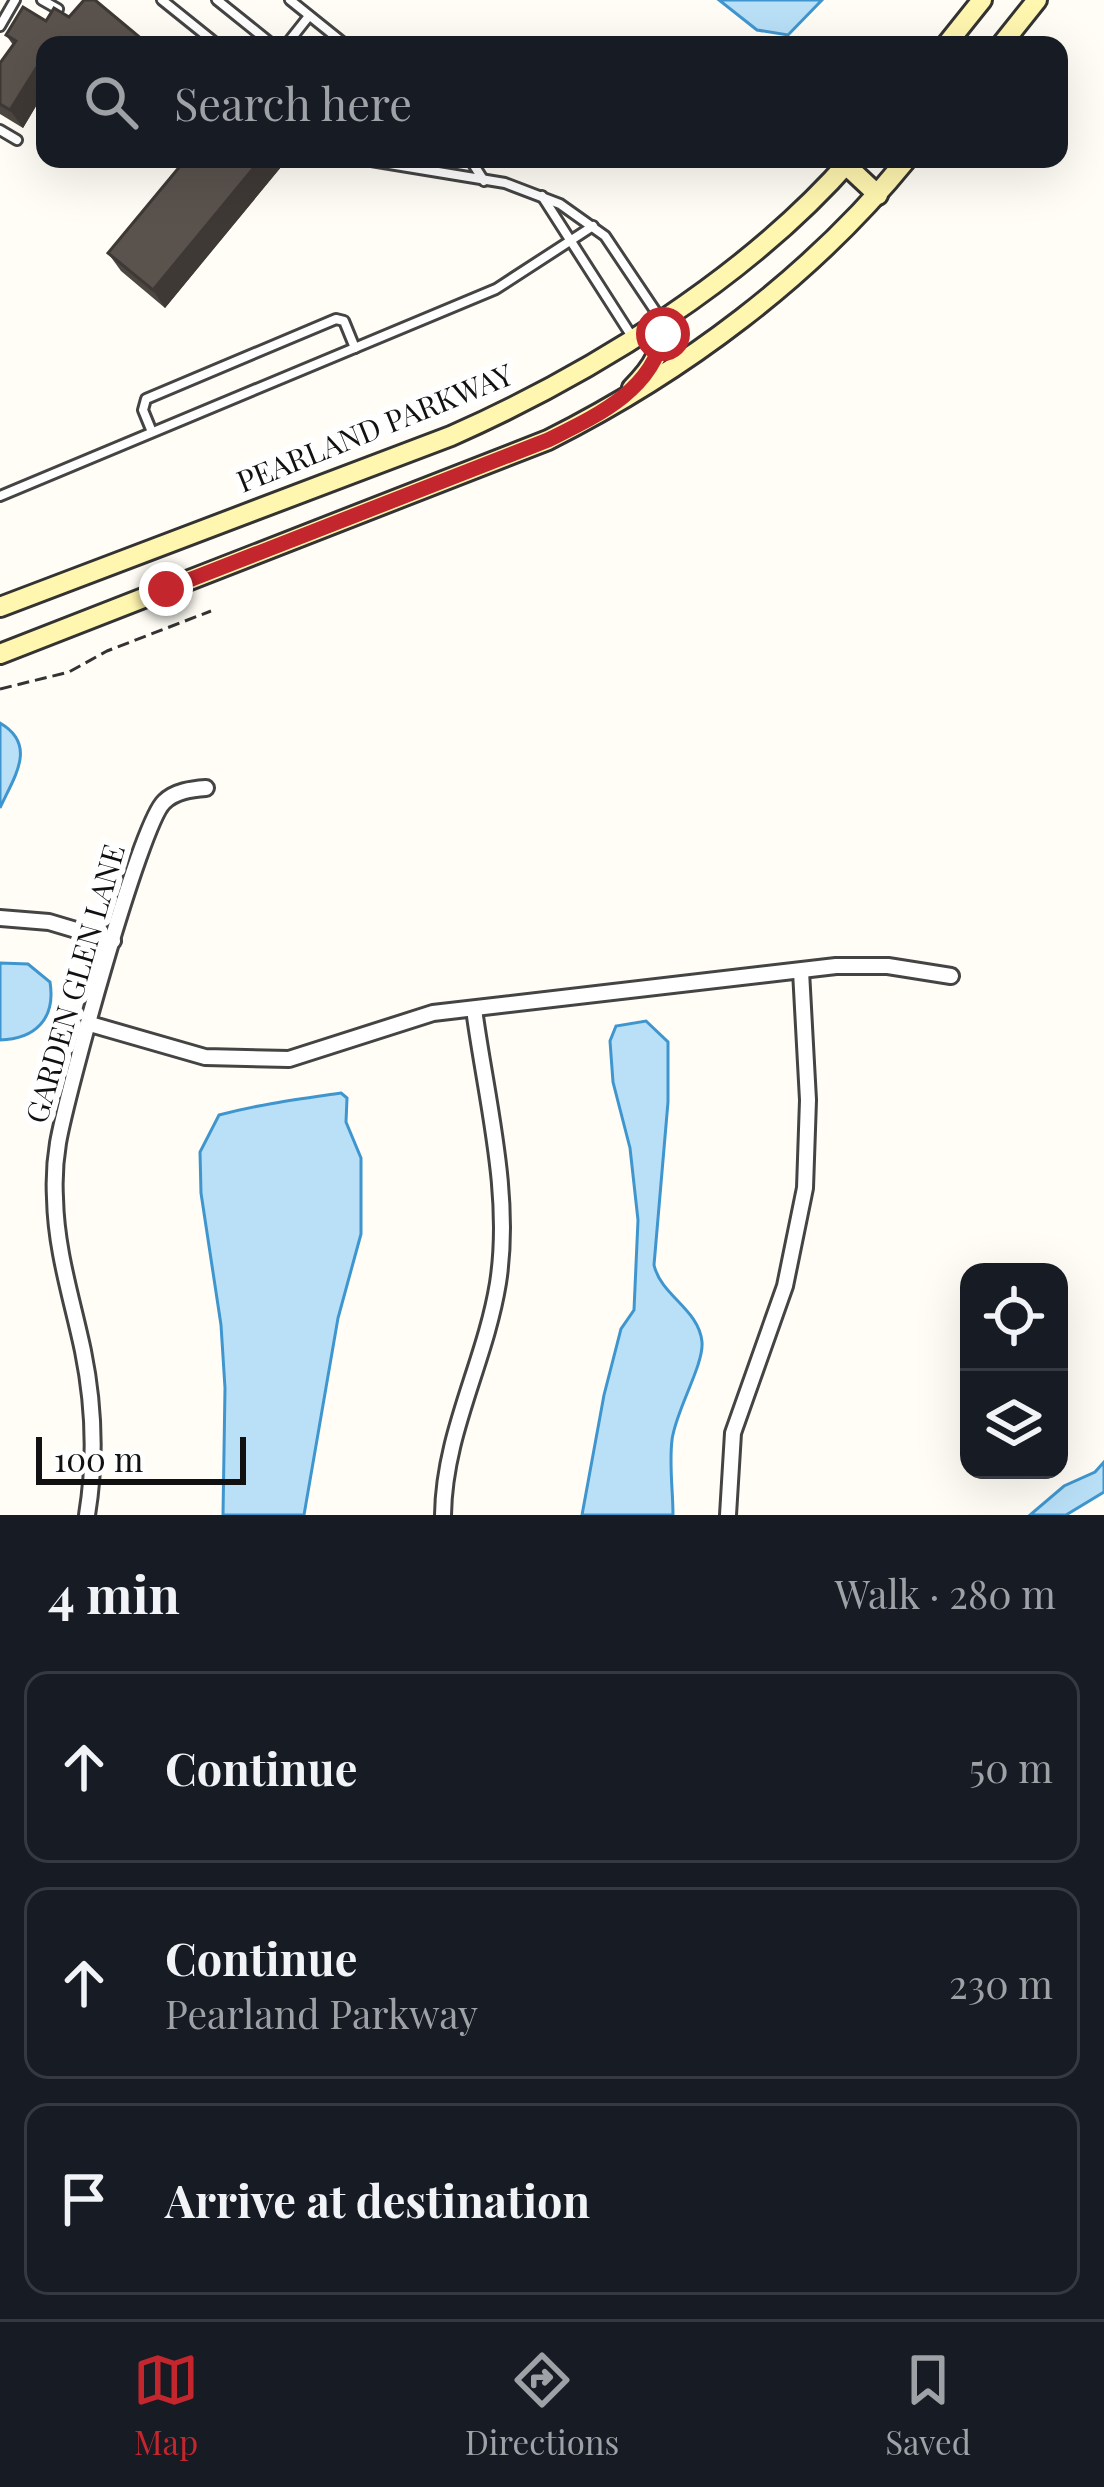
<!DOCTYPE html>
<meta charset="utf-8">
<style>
:root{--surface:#171b24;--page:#20242c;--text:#f1f3f6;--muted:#9ea1a6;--line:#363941;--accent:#c4262e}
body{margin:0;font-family:"Playfair Display",serif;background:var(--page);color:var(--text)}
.controls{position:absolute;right:36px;bottom:36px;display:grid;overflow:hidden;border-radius:24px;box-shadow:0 12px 48px #0002}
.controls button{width:108px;height:108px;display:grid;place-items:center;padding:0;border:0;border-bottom:3px solid var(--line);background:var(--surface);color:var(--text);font:60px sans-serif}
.scale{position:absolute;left:36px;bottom:30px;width:210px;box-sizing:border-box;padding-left:12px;border:6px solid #111;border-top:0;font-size:33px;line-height:42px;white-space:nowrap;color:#111;-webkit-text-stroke:9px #fff;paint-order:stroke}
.stop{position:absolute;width:36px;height:36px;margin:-27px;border:9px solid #c4262e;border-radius:50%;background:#fff}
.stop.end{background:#c4262e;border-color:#fff;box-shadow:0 3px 12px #0008}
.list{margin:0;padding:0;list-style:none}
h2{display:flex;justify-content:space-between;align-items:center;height:156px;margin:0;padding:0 48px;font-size:51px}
h2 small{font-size:39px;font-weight:400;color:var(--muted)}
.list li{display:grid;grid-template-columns:78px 1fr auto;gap:36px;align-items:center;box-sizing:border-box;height:192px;margin:0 24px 24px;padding:0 24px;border:3px solid var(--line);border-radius:24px}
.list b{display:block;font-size:45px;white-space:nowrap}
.list p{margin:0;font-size:39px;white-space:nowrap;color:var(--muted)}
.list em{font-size:39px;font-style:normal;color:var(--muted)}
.icon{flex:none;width:66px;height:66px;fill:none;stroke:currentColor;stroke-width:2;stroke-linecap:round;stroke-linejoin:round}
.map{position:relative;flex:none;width:1104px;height:1515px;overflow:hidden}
.search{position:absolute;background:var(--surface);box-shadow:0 12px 48px #0002;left:36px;right:36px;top:36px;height:132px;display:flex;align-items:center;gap:30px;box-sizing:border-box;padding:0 42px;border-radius:24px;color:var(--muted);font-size:45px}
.sheet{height:804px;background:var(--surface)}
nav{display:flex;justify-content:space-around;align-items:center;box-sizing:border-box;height:168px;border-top:3px solid var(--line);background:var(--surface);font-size:33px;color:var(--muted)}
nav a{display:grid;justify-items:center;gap:6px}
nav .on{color:var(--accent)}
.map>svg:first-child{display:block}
.water{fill:#b9e0f7;stroke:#3f96cf;stroke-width:3}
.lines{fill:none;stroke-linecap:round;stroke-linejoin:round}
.service-casing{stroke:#444;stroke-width:14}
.minor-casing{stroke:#444;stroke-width:20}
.secondary-casing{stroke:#333;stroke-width:24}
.path{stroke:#333;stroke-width:3;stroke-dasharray:12 6;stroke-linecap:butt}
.service{stroke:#fff;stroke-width:8}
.minor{stroke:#fff;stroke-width:14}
.secondary{stroke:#fff6b0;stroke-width:18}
.wall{fill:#4d4742}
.shaded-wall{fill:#3f3936}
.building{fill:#5a524d;stroke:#3f3936;stroke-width:3}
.route{stroke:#c4262e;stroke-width:15}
.labels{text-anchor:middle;stroke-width:12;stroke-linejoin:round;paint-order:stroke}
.street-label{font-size:30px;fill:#111;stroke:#fff}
</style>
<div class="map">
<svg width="1104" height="1515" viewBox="0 0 1104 1515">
<rect width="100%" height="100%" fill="#fffdf5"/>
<!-- water -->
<g class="water">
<polygon points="719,0 822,0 788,35 757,30"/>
<path d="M0,723c38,22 14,54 0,85z"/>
<path d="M0,963l28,1 22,18c6,37 -15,57 -50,58z"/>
<path d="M646,1021l22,21v60l-14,163c7,31 45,44 48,77 2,23 -27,70 -30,98 -3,24 1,51 1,75h-91l22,-120 17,-66 13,-19 4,-90 -8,-72 -17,-66 -3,-41 6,-15z"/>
<path d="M341,1093l6,5 -1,24 15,36v76l-23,84 -34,197h-81l2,-127 -4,-63 -20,-132 -1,-41 19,-37c41,-11 81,-16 122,-22z"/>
<polygon points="1104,1462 1104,1492 1066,1515 1030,1515 1064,1486 1095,1472"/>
</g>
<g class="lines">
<defs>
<g id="service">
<polyline points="42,0 58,9"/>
<polyline points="162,0 218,45"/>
<polyline points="217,0 273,45"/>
<polyline points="290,0 346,45"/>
<polyline points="0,26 15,0"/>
<polyline points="286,45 309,16"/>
<polyline points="0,130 17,140"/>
<polyline points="359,159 505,183 560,204 605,236 658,315"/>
<polyline points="470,159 484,181"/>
<polyline points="542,196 631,335"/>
<polyline points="152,432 143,410 146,399 336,319 344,321 355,348"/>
<polyline points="0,496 496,289 593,226"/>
</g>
<g id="minor">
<polyline points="0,918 49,922 113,941"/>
<polyline points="90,1024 205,1057 289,1059 433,1013 836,966 888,966 951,976"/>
<path d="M87,1515c9,-55 7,-110 -4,-164 -11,-52 -27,-100 -28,-153 -1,-18 0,-37 3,-55 8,-47 82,-319 106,-341 11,-11 28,-13 42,-14"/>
<path d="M443,1515c1,-82 42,-152 55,-232 14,-90 -12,-184 -24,-274"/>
<polyline points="728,1515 733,1433 785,1286 805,1188 808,1100 801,971"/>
</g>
<g id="secondary">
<polyline points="946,45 982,0"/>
<polyline points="1001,45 1037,0"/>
<polyline points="846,165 878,195"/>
<path d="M632,388c21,-21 33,-39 28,-69"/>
<path d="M0,607l451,-171c142,-63 297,-159 400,-277"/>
<path d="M0,654l548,-214c135,-68 263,-163 359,-281"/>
</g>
</defs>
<!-- service casing -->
<use href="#service" class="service-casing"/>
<!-- minor casing -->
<use href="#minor" class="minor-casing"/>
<!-- secondary casing -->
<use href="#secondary" class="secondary-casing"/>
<!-- path -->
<polyline class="path" points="0,689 69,672 107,651 211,611"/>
<!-- service -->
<use href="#service" class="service"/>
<!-- minor -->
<use href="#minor" class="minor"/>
<!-- secondary -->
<use href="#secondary" class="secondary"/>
</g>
<!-- wall -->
<g class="wall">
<polygon points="6,35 45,45 45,91 23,128 0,114 0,63 13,45"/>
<polygon points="186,159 275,159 281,167 165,308 121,271 108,253"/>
</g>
<!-- shaded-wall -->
<g class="shaded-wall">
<polygon points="45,54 45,91 23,128 10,110"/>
<polygon points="261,159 275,159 281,167 165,308 153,290"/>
</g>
<!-- building -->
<g class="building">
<polygon points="84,0 95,0 149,45 45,45 45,54 10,110 0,104 0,63 16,41 6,35 23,7 46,21 54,8 69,17"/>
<polygon points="186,159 261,159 153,290 108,253"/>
</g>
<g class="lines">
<!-- route -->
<path class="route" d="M166,589l382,-149c46,-23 105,-49 115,-106"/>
</g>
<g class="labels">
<!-- street labels -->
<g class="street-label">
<text transform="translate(375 429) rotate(-22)" y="10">PEARLAND PARKWAY</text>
<text transform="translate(76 984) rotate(-74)" y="10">GARDEN GLEN LANE</text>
</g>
</g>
</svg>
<div class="controls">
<button><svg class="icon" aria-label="locate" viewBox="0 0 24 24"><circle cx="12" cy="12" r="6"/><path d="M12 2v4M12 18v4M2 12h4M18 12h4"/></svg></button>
<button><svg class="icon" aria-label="layers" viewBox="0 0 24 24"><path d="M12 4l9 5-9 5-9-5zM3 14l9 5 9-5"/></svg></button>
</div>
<div class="scale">100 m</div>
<div class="stop" style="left:663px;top:334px"></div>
<div class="stop end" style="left:166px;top:589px"></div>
<div class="search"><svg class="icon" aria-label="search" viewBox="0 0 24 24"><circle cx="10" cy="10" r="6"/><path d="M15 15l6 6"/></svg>Search here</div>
</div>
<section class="sheet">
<h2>4 min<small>Walk · 280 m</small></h2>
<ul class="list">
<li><svg class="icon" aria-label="ahead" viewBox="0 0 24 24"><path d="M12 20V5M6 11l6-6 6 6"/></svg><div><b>Continue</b></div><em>50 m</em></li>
<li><svg class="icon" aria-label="ahead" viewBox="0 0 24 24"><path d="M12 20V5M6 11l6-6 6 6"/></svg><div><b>Continue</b><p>Pearland Parkway</p></div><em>230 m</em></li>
<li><svg class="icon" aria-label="arrive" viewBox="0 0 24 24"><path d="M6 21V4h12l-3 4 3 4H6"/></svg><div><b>Arrive at destination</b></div></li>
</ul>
</section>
<nav>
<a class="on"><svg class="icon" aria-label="map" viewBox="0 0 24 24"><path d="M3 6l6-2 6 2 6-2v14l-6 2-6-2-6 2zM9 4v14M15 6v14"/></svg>Map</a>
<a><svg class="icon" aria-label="directions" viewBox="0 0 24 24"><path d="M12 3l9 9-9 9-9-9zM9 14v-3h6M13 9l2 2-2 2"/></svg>Directions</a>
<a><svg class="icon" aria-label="saved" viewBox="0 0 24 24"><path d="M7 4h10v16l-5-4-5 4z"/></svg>Saved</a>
</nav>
